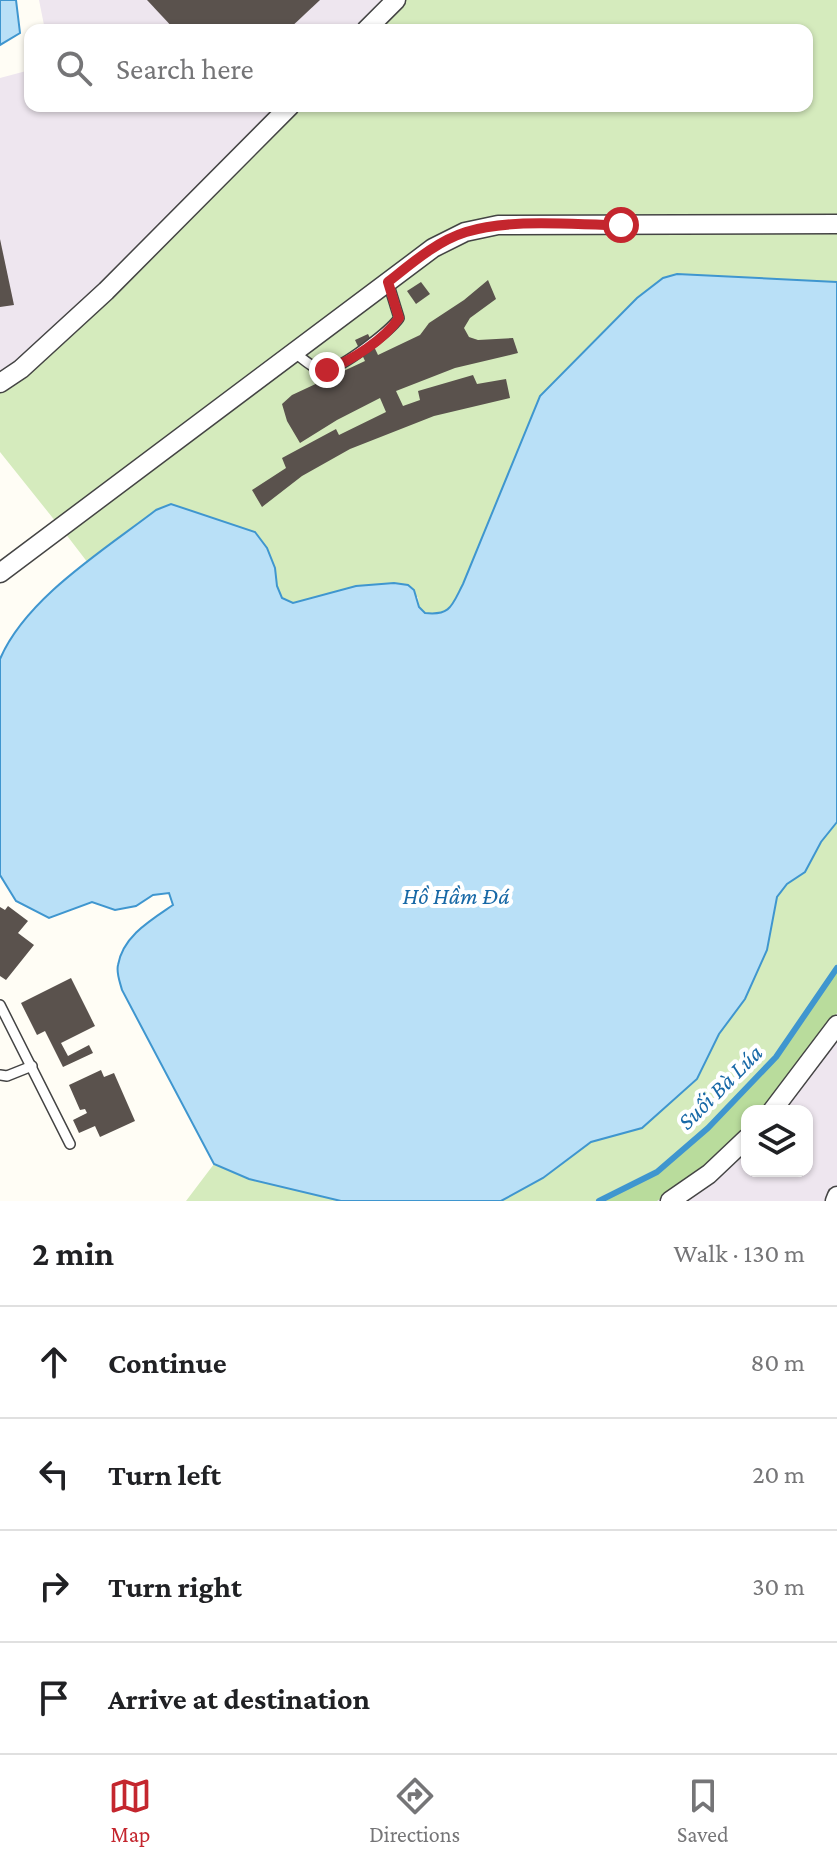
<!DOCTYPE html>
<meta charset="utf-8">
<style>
:root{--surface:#fff;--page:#f2f2f2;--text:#202124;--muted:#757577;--line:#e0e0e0;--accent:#c4262e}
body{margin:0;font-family:"Crimson Pro",serif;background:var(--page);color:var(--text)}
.controls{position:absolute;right:24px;bottom:24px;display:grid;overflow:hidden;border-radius:16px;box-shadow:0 2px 6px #0004}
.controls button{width:72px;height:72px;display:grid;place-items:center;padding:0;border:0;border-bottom:2px solid var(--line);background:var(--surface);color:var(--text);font:40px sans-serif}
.stop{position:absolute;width:24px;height:24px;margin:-18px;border:6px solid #c4262e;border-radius:50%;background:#fff}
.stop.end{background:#c4262e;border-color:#fff;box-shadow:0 2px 8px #0008}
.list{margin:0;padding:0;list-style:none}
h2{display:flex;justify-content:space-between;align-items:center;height:104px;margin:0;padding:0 32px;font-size:34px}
h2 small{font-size:26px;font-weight:400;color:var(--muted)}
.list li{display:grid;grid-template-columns:52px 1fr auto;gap:24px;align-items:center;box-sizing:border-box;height:112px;padding:0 32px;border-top:2px solid var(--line)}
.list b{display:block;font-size:30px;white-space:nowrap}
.list em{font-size:26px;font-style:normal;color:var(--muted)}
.icon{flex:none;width:44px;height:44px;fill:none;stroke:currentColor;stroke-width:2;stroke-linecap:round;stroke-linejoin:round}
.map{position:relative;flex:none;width:837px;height:1201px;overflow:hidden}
.search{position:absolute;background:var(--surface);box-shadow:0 2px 6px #0004;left:24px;right:24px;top:24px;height:88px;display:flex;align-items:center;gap:20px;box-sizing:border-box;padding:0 28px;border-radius:16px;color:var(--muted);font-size:30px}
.sheet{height:552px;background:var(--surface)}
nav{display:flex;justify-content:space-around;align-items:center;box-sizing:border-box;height:112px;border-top:2px solid var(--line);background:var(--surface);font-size:22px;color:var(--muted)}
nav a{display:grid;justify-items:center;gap:4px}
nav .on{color:var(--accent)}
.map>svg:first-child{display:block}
.industrial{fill:#eee6ef;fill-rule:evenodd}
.green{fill:#d5ebbd}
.forest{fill:#b9dc9c}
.water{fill:#b9e0f7;stroke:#3f96cf;stroke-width:2}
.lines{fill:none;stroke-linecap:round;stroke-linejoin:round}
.stream{stroke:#3f96cf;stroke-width:6}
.building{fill:#5a524d}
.service-casing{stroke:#444;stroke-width:12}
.minor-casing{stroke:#444;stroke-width:21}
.service{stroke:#fff;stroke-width:9}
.minor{stroke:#fff;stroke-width:18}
.route{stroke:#c4262e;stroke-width:10}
.labels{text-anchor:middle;stroke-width:8;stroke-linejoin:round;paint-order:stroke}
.water-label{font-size:24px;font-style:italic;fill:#1768a6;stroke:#fff}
</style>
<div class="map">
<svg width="837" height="1201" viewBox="0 0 837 1201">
<rect width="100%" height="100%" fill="#fffdf5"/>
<!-- industrial -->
<g class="industrial">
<polygon points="39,0 386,0 356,30 45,30"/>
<polygon points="30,70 30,106 280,106 100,286 17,363 0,375 0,78"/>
<path d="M837,968v233h-238l177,-144zM747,1111h60v60h-60z"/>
</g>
<!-- green -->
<g class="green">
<path d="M406,0h431v282l-160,-8 -40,24 -97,98 -77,188c-11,21 -12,32 -38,29l-6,-6 -1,-10 -62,-11 -63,17 -11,-5 -5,-12 -2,-18 -104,-64 -15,6 -68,53 -23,-30 397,-307 -406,296 -56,-70v-60l111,-97 189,-189h507v-76h-431z"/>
<polygon points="837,822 837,968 776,1057 708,1128 657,1172 599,1201 501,1201 543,1178 591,1142 642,1128 697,1079 719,1034 745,999 767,950 777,897 787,884 805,872 821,842"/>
<polygon points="214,1164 249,1179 340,1201 186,1201"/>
</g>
<!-- forest -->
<polygon class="forest" points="837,968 837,1013 763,1111 747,1111 747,1129 705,1168 657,1201 599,1201 657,1172 708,1128 776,1057"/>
<!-- water -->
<g class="water">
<polygon points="0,0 16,0 20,33 0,45"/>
<path d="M677,274l160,8v540l-16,20 -16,30 -18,12 -10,13 -10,53 -22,49 -26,35 -22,45 -55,49 -51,14 -48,36 -42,23h-160l-92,-22 -35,-15 -92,-174c-2,-8 -6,-17 -4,-25 5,-29 33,-45 55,-60l-4,-12 -16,2 -17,11 -21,4 -23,-8 -43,16 -33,-17 -16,-26v-216c26,-61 104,-109 156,-149l15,-6 84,28 12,16 8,20 2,18 5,12 11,5 63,-17 38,-3 14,2 6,5 5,17 6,6c26,3 27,-8 38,-29l77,-188 97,-98 26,-20z"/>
</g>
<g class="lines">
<!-- stream -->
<polyline class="stream" points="599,1201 657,1172 708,1128 776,1057 837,968"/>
</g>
<!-- building -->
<g class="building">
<polygon points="147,0 320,0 288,30 175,30"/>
<polygon points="0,239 14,305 0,307"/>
<polygon points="488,280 496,299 470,318 464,328 469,337 478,340 513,338 518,353 455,368 396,391 403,406 420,400 418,391 473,375 477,384 506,379 510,398 434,416 350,449 302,476 262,507 252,490 286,468 282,458 336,429 339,435 386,412 380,398 337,420 300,443 287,421 282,404 292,395 365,361 355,340 368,334 378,355 420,335 429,323 464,300"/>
<polygon points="421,282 430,294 416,304 407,291"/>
<polygon points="8,906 28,921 18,933 34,945 6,980 0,976 0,907 5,910"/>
<polygon points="71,978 95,1026 61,1043 68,1056 89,1045 93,1053 63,1067 45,1031 37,1035 21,1003"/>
<polygon points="101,1070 104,1077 114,1073 135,1121 100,1137 95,1126 79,1133 73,1120 87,1113 85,1109 80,1110 69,1085"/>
</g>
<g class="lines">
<defs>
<g id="service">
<path d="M294,352c9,7 21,19 33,18 16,-3 63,-39 72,-52l-11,-36"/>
<polyline points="0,1005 70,1144"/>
<polyline points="0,1075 7,1076 32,1066"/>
</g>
<g id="minor">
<polyline points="366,30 396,0"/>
<polyline points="0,383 21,369 106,291 290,106"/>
<polyline points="0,573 433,248 465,232 498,225 837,224"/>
<polyline points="772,1111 837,1025"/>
<polyline points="670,1201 709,1174 747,1138"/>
<polyline points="835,1201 837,1196"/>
</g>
</defs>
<!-- service casing -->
<use href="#service" class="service-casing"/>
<!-- minor casing -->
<use href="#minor" class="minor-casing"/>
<!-- service -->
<use href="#service" class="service"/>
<!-- minor -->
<use href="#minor" class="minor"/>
</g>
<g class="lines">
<!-- route -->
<path class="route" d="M327,370c25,-10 57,-30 72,-52l-11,-36c24,-19 49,-41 78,-50 46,-14 107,-7 155,-7"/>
</g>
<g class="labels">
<!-- water labels -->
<g class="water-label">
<text x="456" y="904">Hồ Hầm Đá</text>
<text transform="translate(720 1087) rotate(-45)" y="8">Suối Bà Lúa</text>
</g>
</g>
</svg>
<div class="controls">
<button><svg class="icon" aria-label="layers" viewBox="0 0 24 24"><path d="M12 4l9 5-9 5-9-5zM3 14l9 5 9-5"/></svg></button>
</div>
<div class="stop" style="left:621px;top:225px"></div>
<div class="stop end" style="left:327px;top:370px"></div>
<div class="search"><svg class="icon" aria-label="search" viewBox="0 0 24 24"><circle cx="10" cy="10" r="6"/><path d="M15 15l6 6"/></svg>Search here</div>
</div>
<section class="sheet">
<h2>2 min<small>Walk · 130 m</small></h2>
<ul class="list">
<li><svg class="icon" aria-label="ahead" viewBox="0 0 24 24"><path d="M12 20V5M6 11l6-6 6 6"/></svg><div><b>Continue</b></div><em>80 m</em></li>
<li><svg class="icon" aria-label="left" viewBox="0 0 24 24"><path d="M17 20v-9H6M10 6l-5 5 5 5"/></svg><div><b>Turn left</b></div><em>20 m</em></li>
<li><svg class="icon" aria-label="right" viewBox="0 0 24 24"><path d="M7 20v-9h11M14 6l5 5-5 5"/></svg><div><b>Turn right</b></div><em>30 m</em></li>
<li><svg class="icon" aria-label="arrive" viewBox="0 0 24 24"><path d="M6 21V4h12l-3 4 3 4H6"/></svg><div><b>Arrive at destination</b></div></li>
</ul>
</section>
<nav>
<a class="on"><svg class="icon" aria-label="map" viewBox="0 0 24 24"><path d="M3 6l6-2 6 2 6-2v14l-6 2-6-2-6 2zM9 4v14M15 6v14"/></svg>Map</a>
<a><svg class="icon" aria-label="directions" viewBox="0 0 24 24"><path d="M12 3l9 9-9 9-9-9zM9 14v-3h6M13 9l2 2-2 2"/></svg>Directions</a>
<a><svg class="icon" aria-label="saved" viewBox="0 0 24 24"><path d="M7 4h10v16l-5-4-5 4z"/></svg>Saved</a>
</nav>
